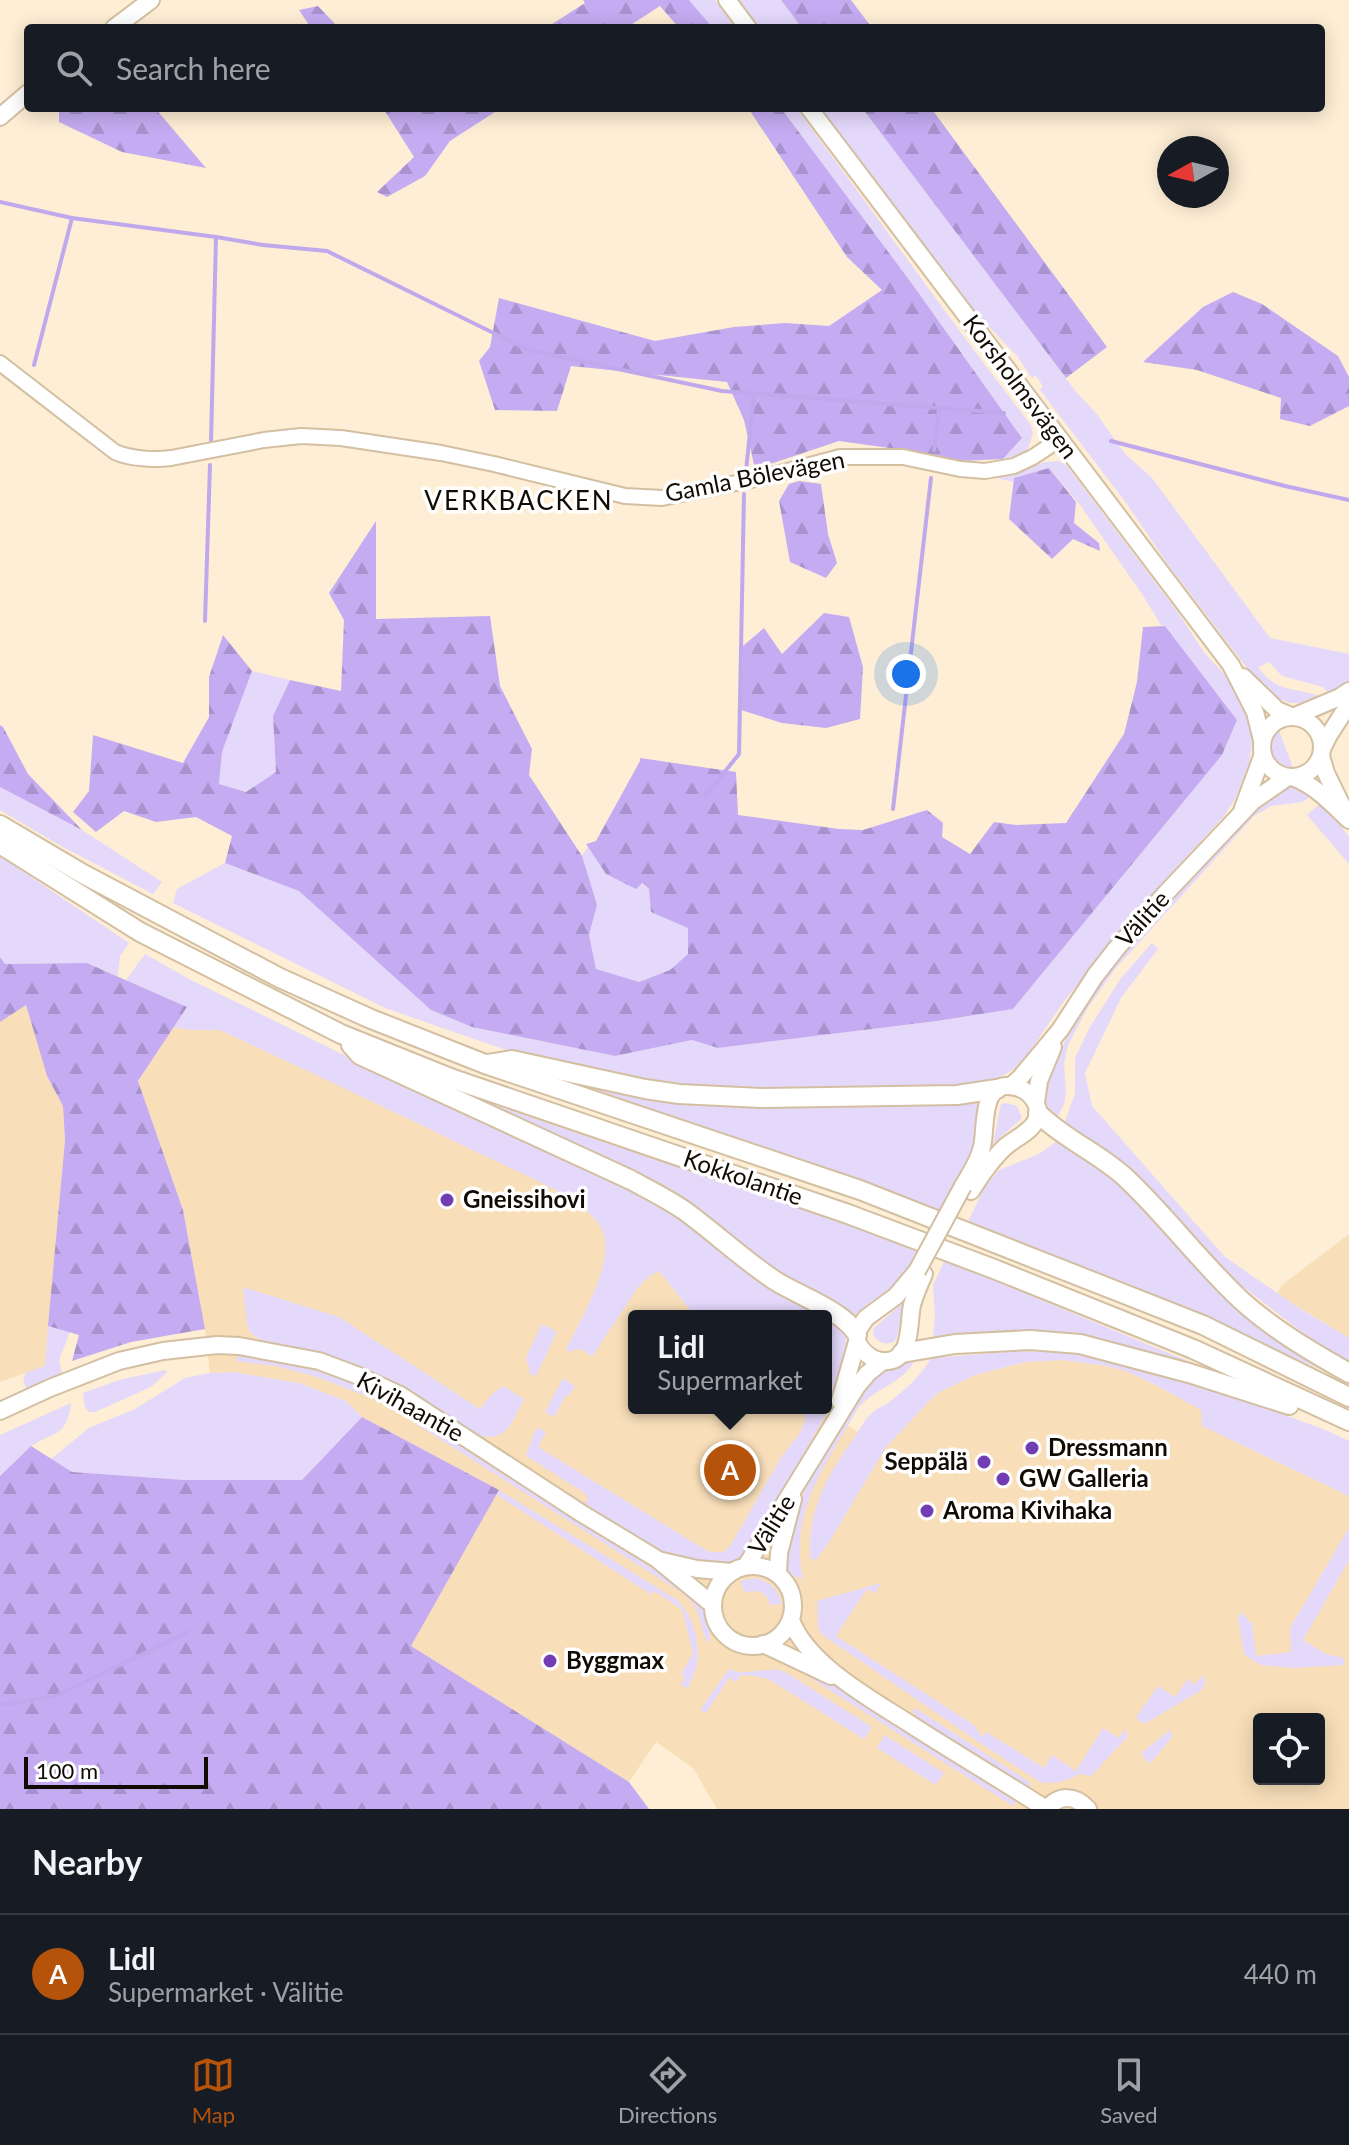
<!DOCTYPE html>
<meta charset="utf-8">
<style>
:root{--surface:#171b24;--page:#20242c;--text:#f1f3f6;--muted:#9ea1a6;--line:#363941;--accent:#b45309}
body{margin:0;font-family:Lato,sans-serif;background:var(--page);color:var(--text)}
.controls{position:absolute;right:24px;bottom:24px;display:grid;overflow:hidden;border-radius:8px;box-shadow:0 4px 20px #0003}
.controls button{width:72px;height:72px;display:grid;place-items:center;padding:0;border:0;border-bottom:2px solid var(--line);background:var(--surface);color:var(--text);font:40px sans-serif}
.compass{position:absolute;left:1157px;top:136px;width:72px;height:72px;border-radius:50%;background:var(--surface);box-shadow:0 4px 20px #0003;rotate:262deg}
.scale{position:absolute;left:24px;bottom:20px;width:184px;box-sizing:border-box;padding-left:8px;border:4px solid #110b03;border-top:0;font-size:22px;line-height:28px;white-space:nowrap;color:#110b03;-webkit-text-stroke:6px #fff;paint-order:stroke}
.you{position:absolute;left:906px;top:674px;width:28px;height:28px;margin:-20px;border:6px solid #fff;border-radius:50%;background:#1a73e8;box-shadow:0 0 0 12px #1a73e833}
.badge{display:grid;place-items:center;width:52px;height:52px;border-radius:50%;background:var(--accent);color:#fff;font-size:26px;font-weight:700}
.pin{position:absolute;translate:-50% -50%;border:4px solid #fff;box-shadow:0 2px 8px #0006}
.popup{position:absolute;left:628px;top:1310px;width:204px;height:104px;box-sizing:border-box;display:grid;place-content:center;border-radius:8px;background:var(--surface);filter:drop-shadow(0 2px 6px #0005);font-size:26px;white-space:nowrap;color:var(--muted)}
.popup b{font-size:30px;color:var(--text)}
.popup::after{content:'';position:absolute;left:50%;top:100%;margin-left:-16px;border:16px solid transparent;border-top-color:var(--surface)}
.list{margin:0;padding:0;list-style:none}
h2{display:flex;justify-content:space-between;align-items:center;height:104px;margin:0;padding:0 32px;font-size:34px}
h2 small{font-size:26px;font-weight:400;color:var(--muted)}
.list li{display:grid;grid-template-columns:52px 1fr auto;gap:24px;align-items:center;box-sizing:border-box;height:120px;padding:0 32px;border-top:2px solid var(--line)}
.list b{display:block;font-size:30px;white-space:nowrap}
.list p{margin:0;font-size:26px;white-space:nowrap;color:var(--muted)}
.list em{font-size:26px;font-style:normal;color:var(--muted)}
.icon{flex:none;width:44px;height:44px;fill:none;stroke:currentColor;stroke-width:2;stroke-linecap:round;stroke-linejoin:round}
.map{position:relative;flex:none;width:1349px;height:1809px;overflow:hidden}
.search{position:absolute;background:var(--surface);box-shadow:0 4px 20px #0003;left:24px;right:24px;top:24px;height:88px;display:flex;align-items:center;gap:20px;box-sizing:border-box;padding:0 28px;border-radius:8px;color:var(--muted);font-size:30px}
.sheet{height:224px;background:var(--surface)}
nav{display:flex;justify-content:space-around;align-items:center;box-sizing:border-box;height:112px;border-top:2px solid var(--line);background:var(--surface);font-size:22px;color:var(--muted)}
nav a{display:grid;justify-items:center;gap:4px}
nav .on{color:var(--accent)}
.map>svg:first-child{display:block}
.built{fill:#f8dfba;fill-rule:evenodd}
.green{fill:#e4d8fb}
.forest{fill:url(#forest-firs)}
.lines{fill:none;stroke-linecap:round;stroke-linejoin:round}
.stream{stroke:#c0a8ed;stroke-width:4}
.tertiary-casing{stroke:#d3bfa1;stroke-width:18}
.secondary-casing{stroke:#d3bfa1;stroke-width:20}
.trunk-casing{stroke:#d3bfa1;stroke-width:22}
.tertiary{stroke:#fff;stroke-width:14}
.secondary{stroke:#fff;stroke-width:16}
.trunk{stroke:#fff;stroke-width:18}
.secondary-bridge-casing{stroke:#d3bfa1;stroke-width:20;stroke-linecap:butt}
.secondary-bridge{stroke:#fff;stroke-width:16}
.poi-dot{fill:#723cb3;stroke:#fff;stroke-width:3}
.labels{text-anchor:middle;stroke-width:7;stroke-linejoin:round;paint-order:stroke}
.street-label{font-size:24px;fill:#110b03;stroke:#fff}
.poi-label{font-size:24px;font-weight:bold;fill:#110b03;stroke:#fff;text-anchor:start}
.neighbourhood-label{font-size:26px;letter-spacing:2px;fill:#110b03;stroke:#fff}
</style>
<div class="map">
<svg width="1349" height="1809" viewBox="0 0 1349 1809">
<defs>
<pattern id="forest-firs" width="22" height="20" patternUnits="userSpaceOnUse" patternTransform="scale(2)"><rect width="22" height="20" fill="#c5acf2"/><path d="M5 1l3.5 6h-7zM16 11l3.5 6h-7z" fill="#a893ce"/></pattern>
</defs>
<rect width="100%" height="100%" fill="#feeed5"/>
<!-- built -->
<g class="built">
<polygon points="26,1004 47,1076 63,1105 65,1140 45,1366 0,1382 0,1022"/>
<path d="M187,1007l420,198 88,111h-61v92h181l71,39 50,-53 39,-19 51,-13 37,-2 39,5 24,6 26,12 50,27 1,16 146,70v313h-632l-24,-41 -37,-26 -27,40 -218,-136 88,-156 -137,-73 -16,-16 -47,-18 -66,-11 -23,1 -5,-44 -22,-119 -45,-129zM1259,1719h60v60h-60z"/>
<polygon points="1349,1234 1349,1338 1277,1294 1282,1285"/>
</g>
<!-- green -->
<g class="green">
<polygon points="689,0 715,0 735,28 713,28"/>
<polygon points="738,0 781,0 802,28 760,28"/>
<path d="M781,108h15c79,105 154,213 235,317l2,9 -6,17 -8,5 -16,3 19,-21 -112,-157z"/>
<path d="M821,108h41l215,285 19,20 29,41 27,24 118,160 79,16v28l-19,13 -7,-8 -41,-11 -13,-14 -11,5c18,25 32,20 59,28l2,4c-31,10 -39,2 -62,-18l-88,-115 -42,-62 -87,-114 3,-4 -8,-11 -3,3 -15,-22 -40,-42 -32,-41z"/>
<polygon points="1059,461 1067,466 1179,614 1203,651 1225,675 1242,699 1251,722 1252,743 1249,763 1235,799 1224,816 1144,903 1065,1000 1020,1065 1004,1075 980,1084 949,1088 750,1091 667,1084 595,1073 509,1051 385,1008 173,903 177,889 225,863 299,891 431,1010 472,1027 615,1056 692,1040 718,1048 937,1021 1013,1009 1222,755 1237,720 1165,626 1161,625 1142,594 1080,505 1050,469 1014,478 1013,482 993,477 1046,462"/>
<polygon points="252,671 290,680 273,716 276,772 246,792 219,784 222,752"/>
<path d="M1278,728l15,40c-23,-5 -32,-22 -15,-40z"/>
<polygon points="0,787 82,830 162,882 153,894 61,846 0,810"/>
<path d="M1295,787l18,8 -11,7 -31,4 -17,10 -139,153 -28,40 -19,36 -4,18 2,29 -2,12 -8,16c-19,-21 -9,-40 1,-62 31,-70 76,-115 127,-170 24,-26 76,-98 111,-101z"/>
<polygon points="1322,802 1349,837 1349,864 1307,815"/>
<polygon points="588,847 606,874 641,883 649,890 651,911 688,928 688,954 670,970 639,982 596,970 589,935 597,905 582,856"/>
<polygon points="0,856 129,943 120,956 118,976 87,963 5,964 0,957"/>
<polygon points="1152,943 1158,949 1121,998 1085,1073 1092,1106 1225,1257 1299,1308 1349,1338 1349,1363 1320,1346 1211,1262 1142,1181 1110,1154 1064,1124 1075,1094 1075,1058 1090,1027 1121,978"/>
<path d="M145,954l44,25 202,99 224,100 63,40 92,71 52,27h-127l-36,-45 -10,5 -13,14 -44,67c-8,-7 -12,-11 -22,-5l-4,-2c14,-30 49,-86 37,-118 -5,-16 -30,-31 -44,-40 -28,-16 -58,-28 -87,-42 -84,-42 -168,-80 -252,-120h-29l-17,-3 13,-20 -61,-27z"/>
<polygon points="583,1085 662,1098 788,1105 977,1103 976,1139 966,1172 941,1212 773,1151"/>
<polygon points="450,1090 919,1249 908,1269 891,1291 871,1301 853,1317 775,1272 676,1198"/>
<polygon points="1006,1103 1017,1106 1022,1118 993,1144 1000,1108 1001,1104"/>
<polygon points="1056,1142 1119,1182 1335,1375 968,1222 984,1188 999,1170 1039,1154"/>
<polygon points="945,1260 1202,1367 1227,1380 1170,1363 954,1336 933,1338 935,1315 933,1285"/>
<path d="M243,1287l96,30 141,92 12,-15 11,-8 21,13c-13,24 -17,46 -50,35l-151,-80 -56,-11 -11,-6 -6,-5 -3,-8z"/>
<path d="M904,1302l-7,35 -3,5c-10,3 -15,1 -21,-7l1,-7z"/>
<path d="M826,1318l14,10 6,9 1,19 -20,56 -80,142c-42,39 -126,-26 -162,-51l3,-4 -2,-5 -58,-37 -2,-3 11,-27 9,5 -8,15 171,105h14l7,-6 52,-90 18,-23 5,-12 -1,-8 2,-5h20z"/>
<polygon points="542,1324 557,1332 537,1374 534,1376 530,1374 526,1357"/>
<polygon points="48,1326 70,1332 59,1360 62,1374 26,1389 23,1378 27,1372 45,1366"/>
<path d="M1021,1351l47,2 68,13 91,28 96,35 26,12v55l-147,-70 -1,-16 -49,-27 -26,-12 -24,-6 -39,-5 -38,2 -50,13 -39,19 -50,53 -58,97 -11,15h-7c-2,-49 16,-82 44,-121 5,-8 11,-19 18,-25 4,-4 11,-7 16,-10 17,-13 32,-26 43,-45z"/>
<path d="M238,1356l63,10 46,14 36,16 314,201c14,13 14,29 12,47 -7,-10 -7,-20 -11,-31 -3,-9 -10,-15 -17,-21l-301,-191 -66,-25 -38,-10 -40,-5z"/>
<path d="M915,1360c-13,24 -40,28 -57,48 -32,57 -70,102 -55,171l-13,-4c-8,-13 -5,-33 0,-48 13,-39 37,-76 57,-111 7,-12 13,-28 22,-37 13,-13 29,-16 46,-19z"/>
<polygon points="165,1370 167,1372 151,1387 95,1412 89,1412 85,1407 83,1393 119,1380"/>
<polygon points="233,1372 299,1383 346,1401 362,1417 302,1480 185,1480 72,1472 51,1459 89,1428 135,1409 185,1378 210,1373"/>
<polygon points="563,1378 575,1386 569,1396 566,1395 554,1417 545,1412"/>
<path d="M71,1403c-5,37 -18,27 -42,45 -10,8 -19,19 -29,28v-41z"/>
<path d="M499,1490l178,110c16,14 23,42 20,63 -1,8 -6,17 -9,25l-8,-3 5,-8 -4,-3 12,-21 -11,-44 -28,-18 -2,4 -155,-100z"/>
<polygon points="1349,1528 1349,1560 1303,1640 1326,1654 1344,1658 1344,1665 1294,1668 1260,1665 1244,1654 1238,1618 1241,1612 1252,1624 1256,1656 1291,1652 1290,1628"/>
<path d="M756,1578c15,4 22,11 26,26l-12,1c-3,-13 -13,-17 -25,-12l-5,-12z"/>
<path d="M881,1583l-6,10 -8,-4 -31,47 138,89 8,12 4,-5 5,3 53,33 8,-13 24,16 27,-43 16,10 6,-9 3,7 -37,40 -12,-2c-13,8 -24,10 -39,8l-60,-39 -160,-110c-4,-10 -1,-21 -3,-32z"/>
<polygon points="800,1666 837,1686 1016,1802 1013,1806 798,1670"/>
<path d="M729,1669c18,9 37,-4 56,3l87,55 -8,12 -97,-61 -1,1 -10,-3 -15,-1 -5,7 -7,-4 -23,35 -6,-3z"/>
<polygon points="1203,1675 1205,1681 1203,1689 1146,1723 1139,1721 1136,1717 1158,1686 1175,1697 1188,1679 1194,1685"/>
<polygon points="915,1708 1031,1783 1028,1788 933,1730 912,1712"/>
<polygon points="1170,1730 1173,1736 1151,1763 1145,1760 1141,1753"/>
<polygon points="885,1735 944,1773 936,1785 877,1748"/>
</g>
<!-- forest -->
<g class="forest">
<polygon points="583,0 689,0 713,28 679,28 660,6 626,28 546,28 585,3"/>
<polygon points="781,0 851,0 872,28 802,28"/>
<polygon points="318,6 338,27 340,28 311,28 299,10"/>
<polygon points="59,108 155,108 206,168 122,152 59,122"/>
<polygon points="383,108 416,108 419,111 424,108 501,108 450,141 425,176 387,197 377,192 414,157"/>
<polygon points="748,108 781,108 910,281 1022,438 1003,459 960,461 911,451 839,441 755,469 744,420 727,382 571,366 557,411 495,410 479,361 490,347 499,298 655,341 734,327 785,323 829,326 882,290 847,257"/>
<polygon points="862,108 931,108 1107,347 1066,378"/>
<polygon points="1233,292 1262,304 1338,356 1349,377 1349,406 1310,426 1280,419 1281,398 1197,370 1143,362 1203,307"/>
<polygon points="1049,468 1076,502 1074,523 1099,543 1100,551 1073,539 1052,559 1009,519 1014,478"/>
<polygon points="799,481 821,484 828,534 837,563 826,578 790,562 779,501 789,484"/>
<polygon points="376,521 376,619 490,616 500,686 532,749 529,775 582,856 588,875 597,905 589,935 596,969 639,982 670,970 688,954 688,928 651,912 649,889 642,883 636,889 606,874 586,844 596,841 640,761 640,758 736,772 738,815 839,829 863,830 927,810 943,823 942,837 970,854 994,822 1016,825 1066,823 1124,734 1137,682 1143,627 1165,626 1237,720 1222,755 1013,1009 937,1021 718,1048 692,1040 615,1056 472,1027 431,1010 299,891 225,863 232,836 196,817 156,822 124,811 96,832 73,812 89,791 93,735 183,763 209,717 209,677 223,635 252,671 222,752 219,784 246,792 276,772 273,716 290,680 341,691 344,620 329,593"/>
<polygon points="824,613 849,617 863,667 860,719 826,728 782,723 741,710 743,646 764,628 782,654"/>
<polygon points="0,725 3,727 28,774 82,830 0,787"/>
<polygon points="0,957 5,964 87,963 187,1007 138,1081 183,1210 205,1329 131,1342 72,1361 79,1335 48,1326 65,1140 63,1106 47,1076 26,1005 0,1022"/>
<polygon points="362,1417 499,1490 411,1646 629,1782 649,1809 0,1809 0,1476 31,1446 72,1472 185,1480 302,1480"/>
</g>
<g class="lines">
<!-- stream -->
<g class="stream">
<polyline points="0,202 72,218 216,237 263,245 327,251 528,350 722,391 1004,413"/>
<polyline points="34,365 72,218"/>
<polyline points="1111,441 1285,486 1349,500"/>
<polyline points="211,442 216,237"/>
<polyline points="934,450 939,409"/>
<polyline points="746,471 754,394"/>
<polyline points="205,621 210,465"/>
<polyline points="706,795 739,754 744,494"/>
<polyline points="893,809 931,478"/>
<polyline points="0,1705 56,1696 188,1632"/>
</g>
<defs>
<path id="tertiary" d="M0,363l115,89c16,7 39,8 56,6l93,-18 37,-4 40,2 100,15 53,11 131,32 37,2 99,-20 79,-21h63l57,12 25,2 29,-5 19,-9 27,-18"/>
<g id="secondary">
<polyline points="727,0 748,28"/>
<polyline points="114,28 151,0"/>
<polyline points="809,108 1231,665 1255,712 1262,740"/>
<polyline points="0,117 28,93"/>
<polyline points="1243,677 1277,710 1291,716"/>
<polyline points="1295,716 1340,697 1349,691"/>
<circle cx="1292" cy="747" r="30"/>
<polyline points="1323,747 1329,735 1349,704"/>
<polyline points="1321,756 1326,773 1344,810"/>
<path d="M1292,777c23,8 40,27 57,43"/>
<polyline points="1243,808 1263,754"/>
<polyline points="1011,1086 1020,1078 1060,1030 1095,976 1116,949 1166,893 1253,801 1288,777"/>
<polyline points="1036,1102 1039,1081 1053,1047"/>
<path d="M963,1186c7,-12 16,-25 19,-39 5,-20 -3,-68 33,-60 16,3 30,22 19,37 -7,10 -20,15 -29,23 -14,13 -24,28 -34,44"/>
<path d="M857,1342c5,9 14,18 25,19 31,3 26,-37 30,-56 3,-11 7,-20 12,-31"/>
<polyline points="840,1401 857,1342 858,1330 866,1318 896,1296 917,1271"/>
<polyline points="0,1411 50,1388 119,1361 163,1351 217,1345 239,1346 319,1361 359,1376 400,1395 581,1513 657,1559 713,1605"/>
<polyline points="662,1561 697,1569 732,1572"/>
<polyline points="746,1566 857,1386 868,1373 883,1361"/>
<circle cx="753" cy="1606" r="40"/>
<polyline points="778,1574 779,1553 793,1499"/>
<path d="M791,1620c16,44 80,79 119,104 45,29 91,56 136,85"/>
<polyline points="763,1644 831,1676"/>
<path d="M1047,1809c12,-15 29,-14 41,0"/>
</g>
<g id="trunk">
<polyline points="0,825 83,874 280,978 371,1019 485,1064 860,1190 1203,1325 1349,1397"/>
<polyline points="0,844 140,932 341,1034 453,1079 848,1214 994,1269 1193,1349 1349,1421"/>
<path d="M351,1045l9,10 271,125c18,10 37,19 54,31 30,22 58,48 89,69 25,16 68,30 83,54"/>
<polyline points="488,1064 512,1060 645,1089 679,1094 761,1098 957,1095 997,1089"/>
<path d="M1038,1113c27,27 63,41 89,66 41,39 74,84 115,122 32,29 70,51 107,72"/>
<polyline points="902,1353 955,1344 1030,1340 1080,1344 1189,1373 1289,1405"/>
</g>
</defs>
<!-- tertiary casing -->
<use href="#tertiary" class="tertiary-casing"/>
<!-- secondary casing -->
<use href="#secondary" class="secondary-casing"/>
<!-- trunk casing -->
<use href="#trunk" class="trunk-casing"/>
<!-- tertiary -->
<use href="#tertiary" class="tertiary"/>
<!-- secondary -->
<use href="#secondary" class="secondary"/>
<!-- trunk -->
<use href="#trunk" class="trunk"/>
<defs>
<polyline id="secondary-bridge" points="917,1271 963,1186"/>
</defs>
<!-- secondary-bridge casing -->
<use href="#secondary-bridge" class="secondary-bridge-casing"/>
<!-- secondary-bridge -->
<use href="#secondary-bridge" class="secondary-bridge"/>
</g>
<!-- markers -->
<g class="poi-dot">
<circle cx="447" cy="1200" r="8"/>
<circle cx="1032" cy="1448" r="8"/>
<circle cx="984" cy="1462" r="8"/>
<circle cx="1003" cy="1479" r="8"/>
<circle cx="927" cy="1511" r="8"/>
<circle cx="550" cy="1661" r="8"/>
</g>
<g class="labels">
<!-- street labels -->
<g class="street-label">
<text transform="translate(1020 387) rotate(53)" y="8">Korsholmsvägen</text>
<text transform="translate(755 477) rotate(-11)" y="8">Gamla Bölevägen</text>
<text transform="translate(1143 919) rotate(-48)" y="8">Välitie</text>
<text transform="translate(743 1178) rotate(19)" y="8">Kokkolantie</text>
<text transform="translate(410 1407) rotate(29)" y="8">Kivihaantie</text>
<text transform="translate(772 1525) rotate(-58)" y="8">Välitie</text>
</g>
<!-- poi labels -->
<g class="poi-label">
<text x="463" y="1208">Gneissihovi</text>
<text x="1048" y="1456">Dressmann</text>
<text x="968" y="1470" text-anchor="end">Seppälä</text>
<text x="1019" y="1487">GW Galleria</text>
<text x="943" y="1519">Aroma Kivihaka</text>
<text x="566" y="1669">Byggmax</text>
</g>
<!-- neighbourhood labels -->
<g class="neighbourhood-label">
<text x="519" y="510">VERKBACKEN</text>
</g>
</g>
</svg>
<div class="controls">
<button><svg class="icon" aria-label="locate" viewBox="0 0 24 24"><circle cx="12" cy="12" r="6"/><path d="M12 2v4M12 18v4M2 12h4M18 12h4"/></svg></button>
</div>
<svg class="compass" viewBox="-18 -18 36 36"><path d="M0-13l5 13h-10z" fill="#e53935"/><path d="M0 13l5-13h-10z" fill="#9ea1a6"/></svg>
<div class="scale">100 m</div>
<div class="you"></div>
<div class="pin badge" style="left:730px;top:1470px">A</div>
<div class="popup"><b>Lidl</b>Supermarket</div>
<div class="search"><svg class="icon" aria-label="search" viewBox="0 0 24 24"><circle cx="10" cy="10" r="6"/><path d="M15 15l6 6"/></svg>Search here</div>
</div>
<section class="sheet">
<h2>Nearby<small></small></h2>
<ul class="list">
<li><span class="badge">A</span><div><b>Lidl</b><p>Supermarket · Välitie</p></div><em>440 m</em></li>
</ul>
</section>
<nav>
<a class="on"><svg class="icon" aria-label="map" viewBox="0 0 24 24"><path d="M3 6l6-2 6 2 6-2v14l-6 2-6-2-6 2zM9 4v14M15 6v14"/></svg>Map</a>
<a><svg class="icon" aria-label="directions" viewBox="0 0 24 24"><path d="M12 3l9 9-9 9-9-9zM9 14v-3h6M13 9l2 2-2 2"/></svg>Directions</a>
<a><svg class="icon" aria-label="saved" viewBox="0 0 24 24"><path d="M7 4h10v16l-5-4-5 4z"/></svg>Saved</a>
</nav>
